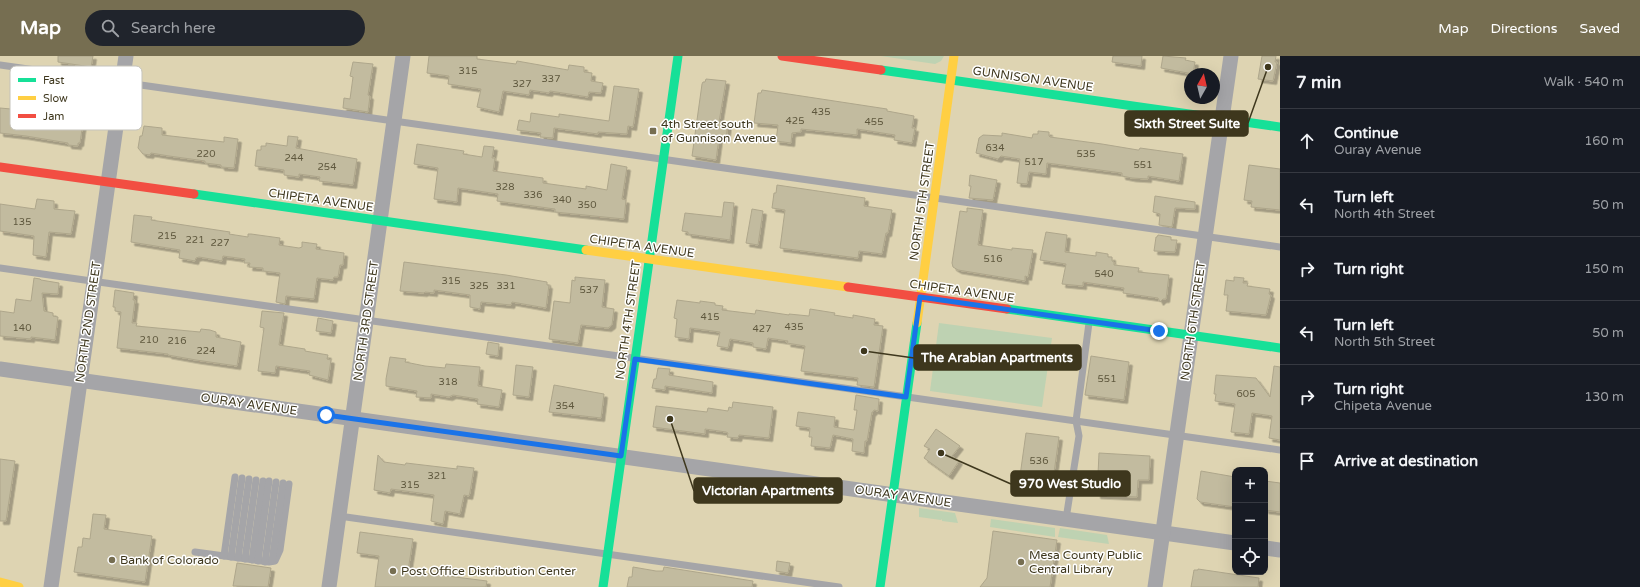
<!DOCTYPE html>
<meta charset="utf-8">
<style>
:root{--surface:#171b24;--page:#20242c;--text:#f1f3f6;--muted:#9ea1a6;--line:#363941;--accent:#766e51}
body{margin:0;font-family:"Varela Round",sans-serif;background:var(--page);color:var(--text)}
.controls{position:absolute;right:12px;bottom:12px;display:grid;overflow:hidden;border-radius:8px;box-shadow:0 4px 16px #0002}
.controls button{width:36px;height:36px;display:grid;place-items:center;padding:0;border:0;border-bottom:1px solid var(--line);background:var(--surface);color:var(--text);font:20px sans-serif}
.compass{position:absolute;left:1184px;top:12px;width:36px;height:36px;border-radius:50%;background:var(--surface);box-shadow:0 4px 16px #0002;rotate:8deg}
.stop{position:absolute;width:12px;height:12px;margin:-9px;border:3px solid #1a73e8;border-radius:50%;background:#fff}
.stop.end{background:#1a73e8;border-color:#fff;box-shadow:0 1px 4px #0008}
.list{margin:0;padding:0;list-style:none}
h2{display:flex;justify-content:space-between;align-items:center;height:52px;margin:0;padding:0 16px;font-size:17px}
h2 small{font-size:13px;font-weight:400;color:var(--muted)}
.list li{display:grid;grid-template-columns:26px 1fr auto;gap:12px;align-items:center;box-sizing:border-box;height:64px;padding:0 16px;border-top:1px solid var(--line)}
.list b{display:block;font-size:15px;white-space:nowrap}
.list p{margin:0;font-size:13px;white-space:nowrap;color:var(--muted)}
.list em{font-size:13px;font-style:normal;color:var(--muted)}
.icon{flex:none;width:22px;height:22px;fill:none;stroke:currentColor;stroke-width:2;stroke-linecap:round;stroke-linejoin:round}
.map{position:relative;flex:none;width:1280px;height:531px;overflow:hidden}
header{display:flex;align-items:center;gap:24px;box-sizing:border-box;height:56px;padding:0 20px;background:var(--accent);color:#fff}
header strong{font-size:19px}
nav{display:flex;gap:22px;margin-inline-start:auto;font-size:14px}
.search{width:280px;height:36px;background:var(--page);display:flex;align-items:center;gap:10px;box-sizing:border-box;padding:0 14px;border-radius:22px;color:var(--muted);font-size:15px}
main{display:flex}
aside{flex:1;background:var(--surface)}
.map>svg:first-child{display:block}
.green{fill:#bed2b2}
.building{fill:#c2bb9f;stroke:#aea68b;filter:url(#shadow)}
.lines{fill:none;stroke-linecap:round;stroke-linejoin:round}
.lane{stroke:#a5a5a8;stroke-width:7}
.street{stroke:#a5a5a8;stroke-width:15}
.fast{stroke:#16e098;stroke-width:9}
.slow{stroke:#ffcf43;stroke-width:9}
.jam{stroke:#f24e42;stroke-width:9}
.route{stroke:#1a73e8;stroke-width:5}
.poi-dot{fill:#766e51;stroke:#fff;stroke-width:1.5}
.labels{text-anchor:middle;stroke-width:3;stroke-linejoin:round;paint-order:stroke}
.number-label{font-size:10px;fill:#5f583e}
.street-label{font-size:12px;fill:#3e371d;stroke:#fff}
.poi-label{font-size:12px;fill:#3e371d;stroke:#fff;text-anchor:start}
.key{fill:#fff;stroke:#c5c3bb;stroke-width:1}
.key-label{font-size:11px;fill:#3e371d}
.leader{fill:none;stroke:#3e371d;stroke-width:1.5}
.callout-dot{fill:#3e371d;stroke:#fff;stroke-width:1.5}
.callout{fill:#3e371d;stroke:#3e371d;stroke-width:1.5}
.callout-label{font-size:13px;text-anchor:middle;font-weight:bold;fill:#fff}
</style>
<header>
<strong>Map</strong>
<div class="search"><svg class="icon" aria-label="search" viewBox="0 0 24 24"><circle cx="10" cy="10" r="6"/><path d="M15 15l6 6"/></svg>Search here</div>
<nav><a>Map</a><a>Directions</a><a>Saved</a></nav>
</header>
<main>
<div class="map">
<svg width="1280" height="531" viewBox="0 0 1280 531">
<defs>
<filter id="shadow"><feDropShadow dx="3.5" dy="3.5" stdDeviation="0" flood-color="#0004"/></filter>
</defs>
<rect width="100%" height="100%" fill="#ded4b2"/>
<!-- green -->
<g class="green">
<polygon points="881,0 944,0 941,5 935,8"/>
<polygon points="939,267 1052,282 1042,351 930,335"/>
<polygon points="919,452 955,457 958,467 942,465 942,463 941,464 919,461"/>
<polygon points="991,463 1055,472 1055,481 990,471"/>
<polygon points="1060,472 1107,479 1109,488 1058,481"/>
</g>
<!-- building -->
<g class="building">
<polygon points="58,0 93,0 91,11 58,6"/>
<polygon points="429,0 477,0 477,3 516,8 517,5 568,14 569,9 584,11 584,16 592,17 591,25 603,27 601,37 589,36 588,41 550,35 549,37 530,34 529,39 503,35 499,56 477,51 481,33 448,28 449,20 427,17"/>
<polygon points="1113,0 1142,0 1141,10 1112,6"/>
<polygon points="1163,0 1186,2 1185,4 1195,6 1193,18 1161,12"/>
<polygon points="1262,0 1276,0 1275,6 1277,6 1273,25 1258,23"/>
<polygon points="353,6 373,8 368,39 370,40 368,56 343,52 344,42 350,43 353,21 350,20"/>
<polygon points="706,23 726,25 719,66 728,67 726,83 719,82 716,104 692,100 702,28 703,26 705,26"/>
<polygon points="614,30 639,33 633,71 628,70 627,78 598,76 598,78 554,72 553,82 540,81 541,77 517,74 519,64 530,66 531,57 559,61 559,58 609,65"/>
<polygon points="762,34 887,53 887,55 914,60 912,72 915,72 912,87 894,84 895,79 857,73 857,79 801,73 801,76 792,77 791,87 776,85 778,69 754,67 758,37 761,37"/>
<polygon points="0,52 33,55 71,62 72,59 82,60 81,66 83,66 80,87 78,87 78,90 68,89 68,87 26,80 0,77"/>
<polygon points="144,70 162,72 162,79 224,86 224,81 238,83 234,112 221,111 221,109 205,107 205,105 169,100 151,97 150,99 143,98 138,92 140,80 142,80"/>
<polygon points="1038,75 1049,76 1049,80 1050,81 1102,88 1138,94 1139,94 1140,92 1183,98 1179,125 1148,120 1148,123 1132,122 1122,120 1122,117 1047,107 1046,118 1029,116 1027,128 1017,127 1020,103 1001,100 998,103 976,97 979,82 983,79 1002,80 1002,77 1032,82 1033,78 1038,78"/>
<polygon points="288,80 298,81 296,92 357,103 353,129 319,125 320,121 299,118 299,121 284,119 284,114 255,110 257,94 261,94 261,90 266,90 266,87 287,90"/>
<polygon points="417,88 464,95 463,98 482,101 484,90 494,91 492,102 495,102 493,115 543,122 543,127 586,133 586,130 607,134 611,108 627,111 622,143 626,144 624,163 555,156 555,153 497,145 498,138 458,132 457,146 434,143 438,112 414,108"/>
<polygon points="1249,109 1280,113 1280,154 1251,151 1252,145 1244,144"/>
<polygon points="970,119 997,124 993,144 969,142 971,130 969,130"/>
<polygon points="777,129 865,142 864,150 892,154 888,177 886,177 882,198 859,195 858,202 780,192 785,154 772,152 774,137 776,137"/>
<polygon points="1155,140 1195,146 1195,153 1175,152 1172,171 1159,169 1160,158 1153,156"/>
<polygon points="37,143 54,145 54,153 75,155 71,178 49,176 46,201 33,199 34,180 0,175 0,148 35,153"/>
<polygon points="724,146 734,147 730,184 688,178 688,176 682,175 685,157 722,161"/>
<polygon points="967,152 983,154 978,189 1012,194 1012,192 1033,194 1028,221 1025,220 1025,225 958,214 953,211 952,207 960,155 967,156"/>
<polygon points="752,153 763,155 758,189 746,187"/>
<polygon points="134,159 152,161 151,164 230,176 229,178 248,181 248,178 251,178 280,182 279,189 299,192 302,191 302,186 317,188 316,193 344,197 343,209 340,209 338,221 334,221 333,224 317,222 314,243 286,240 285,248 276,246 280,217 263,215 263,212 249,211 250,207 244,207 245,203 223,200 222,205 199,201 196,202 195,205 179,202 180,194 131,186"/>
<polygon points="1046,176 1067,179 1065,196 1096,200 1096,196 1108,198 1108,201 1112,201 1112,205 1114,206 1114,209 1139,212 1138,216 1169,219 1166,243 1163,243 1160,246 1158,242 1123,237 1124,232 1083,226 1083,230 1062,228 1066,208 1040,204"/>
<polygon points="1158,179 1171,181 1171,184 1177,184 1175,196 1154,195 1156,181 1157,181"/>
<polygon points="404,206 506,219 547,226 547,229 549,229 546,252 512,246 511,249 481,246 480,253 470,251 470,239 434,234 434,237 425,236 424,237 400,235"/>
<polygon points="575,221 605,224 602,251 614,253 612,269 608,272 581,269 578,287 549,283 554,245 570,247 572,224 575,225"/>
<polygon points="1234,221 1244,222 1243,227 1248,227 1247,230 1270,233 1269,238 1271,239 1266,259 1226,255 1228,239 1224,239 1226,224 1234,225"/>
<polygon points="34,222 40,223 41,224 59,227 58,238 42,237 44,255 53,257 53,260 58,261 55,284 31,281 31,283 0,280 0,255 14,257 16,243 31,245"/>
<polygon points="115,234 134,237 133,244 135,244 132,267 137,267 136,270 200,276 201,273 210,274 216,276 216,281 241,286 237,310 196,304 168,299 168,298 117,292 121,256 115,255 115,251 113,251"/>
<polygon points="677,244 700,247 700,245 715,247 715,249 723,250 722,254 755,258 756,254 789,259 789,258 809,260 810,253 835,257 834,259 853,262 853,259 875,263 874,269 883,270 874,331 857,329 858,322 801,315 805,290 787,287 788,285 768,282 766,293 753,291 753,287 730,283 728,292 717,290 720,276 690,272 689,283 675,281 677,263 674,262"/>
<polygon points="262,255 284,257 279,289 305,293 305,295 328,299 327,303 331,304 328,324 309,319 310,315 276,310 275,317 258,315 264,272 260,271"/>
<polygon points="318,262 333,265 331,277 316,275"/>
<polygon points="488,286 499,288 498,300 486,298"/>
<polygon points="1091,300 1129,306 1124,344 1085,339"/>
<polygon points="390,301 406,303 405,306 425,310 445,312 446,308 480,311 478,330 502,334 499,351 477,348 478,343 453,339 449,341 431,338 431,342 416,341 417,335 386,330 386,323"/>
<polygon points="516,309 533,311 529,341 513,339"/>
<polygon points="1274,310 1280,311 1280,384 1269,382 1272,360 1252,357 1249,378 1231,376 1235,348 1215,345 1216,338 1214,338 1216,319 1256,322 1270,341"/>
<polygon points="658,312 670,313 669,319 713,326 712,337 665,330 665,334 652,332 654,323 656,323"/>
<polygon points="554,329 604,338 601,362 549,356"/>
<polygon points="856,339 879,343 878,355 874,354 873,356 872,356 867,385 865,385 864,397 852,395 853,383 833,379 830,392 811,390 812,381 809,381 810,372 796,370 798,356 835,361 834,371 854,374 857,354 854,354"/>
<polygon points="733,346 773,351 769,382 739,379 738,382 727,381 728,377 726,376 705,373 705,378 653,371 656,350 707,356 708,352 728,355 729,351 732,352"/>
<polygon points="936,373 960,390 952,400 959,405 949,420 924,402 930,393 924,390"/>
<polygon points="1026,377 1059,381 1052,431 1019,427"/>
<polygon points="1099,397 1150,400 1149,424 1138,424 1137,441 1097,439"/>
<polygon points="378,399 384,406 405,409 406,407 457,413 457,410 474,412 470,436 469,440 464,439 460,458 445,455 443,468 431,465 434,439 391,433 390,437 374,434"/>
<polygon points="0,403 15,405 6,465 0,465"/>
<polygon points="1201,415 1235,421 1235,451 1200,446 1197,443"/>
<polygon points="1265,425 1280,427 1280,456 1265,454"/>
<polygon points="93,458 106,459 104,473 152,480 145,526 74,516 78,491 82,491 83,482 90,483"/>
<polygon points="993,475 1057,484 1050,531 980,531 987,522"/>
<polygon points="360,476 413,483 408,515 487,525 486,531 375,531 379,500 357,497"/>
<polygon points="777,505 790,507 788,517 776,515"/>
<polygon points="237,507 271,512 268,531 233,530"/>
<polygon points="633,511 656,515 663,515 664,511 753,525 752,531 627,531 629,521 632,521"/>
<polygon points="1198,513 1259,522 1258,531 1191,531 1194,514 1198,514"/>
</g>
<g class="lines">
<!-- lane -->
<g class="lane">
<polyline points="0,9 1280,191"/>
<polyline points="0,212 1280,394"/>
<polyline points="339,460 839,531"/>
<polyline points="1066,463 1079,380 1076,365 1089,267"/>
<polyline points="195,496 269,506 275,505 280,494 289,428"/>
<polyline points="224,500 235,421"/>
<polyline points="231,501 242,422"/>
<polyline points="238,502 249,423"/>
<polyline points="245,503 256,424"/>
<polyline points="252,504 263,425"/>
<polyline points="258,505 269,425"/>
<polyline points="272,505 283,427"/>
<polyline points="265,506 276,426"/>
</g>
<!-- street -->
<g class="street">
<polyline points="0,313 1235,487"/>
<polyline points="1265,492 1280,494"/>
<polyline points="51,531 126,0"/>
<polyline points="329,531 403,0"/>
<polyline points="1155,531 1231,0"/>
</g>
<!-- fast -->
<g class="fast">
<polyline points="881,14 1280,71"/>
<polyline points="194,138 586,194"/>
<polyline points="1007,253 1280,292"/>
<polyline points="603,531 678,0"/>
<polyline points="880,531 917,267"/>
</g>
<!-- slow -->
<g class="slow">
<polyline points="586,194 848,231"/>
<polyline points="917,267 954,0"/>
<polyline points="0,526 19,531"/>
</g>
<!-- jam -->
<g class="jam">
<polyline points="782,0 881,14"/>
<polyline points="0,111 194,138"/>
<polyline points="848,231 1007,253"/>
</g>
</g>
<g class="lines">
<!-- route -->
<polyline class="route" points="326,359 621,400 635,303 906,341 920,241 1159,275"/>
</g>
<!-- markers -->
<g class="poi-dot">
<rect x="649" y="71" width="8" height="8" rx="2"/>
<circle cx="112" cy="504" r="4"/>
<circle cx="1021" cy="506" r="4"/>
<circle cx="393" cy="515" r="4"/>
</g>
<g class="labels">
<!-- number labels -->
<g class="number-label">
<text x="468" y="18">315</text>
<text x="551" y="26">337</text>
<text x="522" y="31">327</text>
<text x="821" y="59">435</text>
<text x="795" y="68">425</text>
<text x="874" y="69">455</text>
<text x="995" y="95">634</text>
<text x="206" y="101">220</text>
<text x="1086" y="101">535</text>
<text x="294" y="105">244</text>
<text x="1034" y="109">517</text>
<text x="1143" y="112">551</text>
<text x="327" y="114">254</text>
<text x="505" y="134">328</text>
<text x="533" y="142">336</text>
<text x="562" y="147">340</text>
<text x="587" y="152">350</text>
<text x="22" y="169">135</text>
<text x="167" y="183">215</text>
<text x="195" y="187">221</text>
<text x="220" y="190">227</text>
<text x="993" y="206">516</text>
<text x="1104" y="221">540</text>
<text x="451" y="228">315</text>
<text x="479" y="233">325</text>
<text x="506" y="233">331</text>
<text x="589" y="237">537</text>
<text x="710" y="264">415</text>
<text x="794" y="274">435</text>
<text x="22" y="275">140</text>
<text x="762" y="276">427</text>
<text x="149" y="287">210</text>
<text x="177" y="288">216</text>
<text x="206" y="298">224</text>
<text x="1107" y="326">551</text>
<text x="448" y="329">318</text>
<text x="1246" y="341">605</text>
<text x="565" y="353">354</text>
<text x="1039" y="408">536</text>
<text x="437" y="423">321</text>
<text x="410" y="432">315</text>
</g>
<!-- street labels -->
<g class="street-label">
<text transform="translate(1033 23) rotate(8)" y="4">GUNNISON AVENUE</text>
<text transform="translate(321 144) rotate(8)" y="4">CHIPETA AVENUE</text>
<text transform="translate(922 145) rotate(-82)" y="4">NORTH 5TH STREET</text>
<text transform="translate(642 190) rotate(8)" y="4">CHIPETA AVENUE</text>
<text transform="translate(962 235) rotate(8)" y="4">CHIPETA AVENUE</text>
<text transform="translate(628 264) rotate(-82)" y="4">NORTH 4TH STREET</text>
<text transform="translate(366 265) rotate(-82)" y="4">NORTH 3RD STREET</text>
<text transform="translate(1193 265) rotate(-82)" y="4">NORTH 6TH STREET</text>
<text transform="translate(88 266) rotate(-82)" y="4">NORTH 2ND STREET</text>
<text transform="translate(249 348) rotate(8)" y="4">OURAY AVENUE</text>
<text transform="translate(903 440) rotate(8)" y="4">OURAY AVENUE</text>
</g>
<!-- poi labels -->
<g class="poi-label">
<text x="661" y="72">4th Street south<tspan x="661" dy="14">of Gunnison Avenue</tspan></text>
<text x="1029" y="503">Mesa County Public<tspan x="1029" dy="14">Central Library</tspan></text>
<text x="120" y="508">Bank of Colorado</text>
<text x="401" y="519">Post Office Distribution Center</text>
</g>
</g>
<!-- legend -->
<rect x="10" y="10" width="132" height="64" rx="6" class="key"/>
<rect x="18" y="22" width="18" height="4" fill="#16e098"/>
<rect x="18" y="40" width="18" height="4" fill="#ffcf43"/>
<rect x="18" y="58" width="18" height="4" fill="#f24e42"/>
<g class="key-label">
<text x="43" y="28">Fast</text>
<text x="43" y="46">Slow</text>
<text x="43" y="64">Jam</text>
</g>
<!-- callouts -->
<path class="leader" d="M1268 11L1248 67M864 295L914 302M941 397L1011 428M670 363L694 435"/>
<g class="callout-dot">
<circle cx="1268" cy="11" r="4"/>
<circle cx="864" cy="295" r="4"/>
<circle cx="941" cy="397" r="4"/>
<circle cx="670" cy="363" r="4"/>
</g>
<g class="callout">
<rect x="1125" y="55" width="123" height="25" rx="4"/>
<rect x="914" y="289" width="167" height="25" rx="4"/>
<rect x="1011" y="415" width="119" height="25" rx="4"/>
<rect x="694" y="422" width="148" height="25" rx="4"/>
</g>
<g class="callout-label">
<text x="1187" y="72">Sixth Street Suite</text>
<text x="997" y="306">The Arabian Apartments</text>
<text x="1070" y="432">970 West Studio</text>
<text x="768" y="439">Victorian Apartments</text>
</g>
</svg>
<div class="controls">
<button>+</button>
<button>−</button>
<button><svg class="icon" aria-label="locate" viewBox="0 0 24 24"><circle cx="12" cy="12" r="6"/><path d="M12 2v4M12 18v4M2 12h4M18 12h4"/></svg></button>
</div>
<svg class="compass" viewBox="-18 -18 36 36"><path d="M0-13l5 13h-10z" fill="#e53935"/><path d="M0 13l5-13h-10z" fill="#9ea1a6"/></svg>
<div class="stop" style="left:326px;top:359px"></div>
<div class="stop end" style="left:1159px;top:275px"></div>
</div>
<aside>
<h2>7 min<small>Walk · 540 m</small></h2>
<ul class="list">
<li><svg class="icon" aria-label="ahead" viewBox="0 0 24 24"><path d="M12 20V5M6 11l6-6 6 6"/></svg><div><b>Continue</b><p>Ouray Avenue</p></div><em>160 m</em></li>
<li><svg class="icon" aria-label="left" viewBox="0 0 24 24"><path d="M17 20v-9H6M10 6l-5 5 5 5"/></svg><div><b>Turn left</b><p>North 4th Street</p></div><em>50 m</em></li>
<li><svg class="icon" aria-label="right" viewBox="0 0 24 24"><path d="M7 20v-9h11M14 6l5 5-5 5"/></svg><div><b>Turn right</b></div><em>150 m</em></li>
<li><svg class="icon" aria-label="left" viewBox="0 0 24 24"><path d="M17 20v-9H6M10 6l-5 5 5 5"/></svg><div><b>Turn left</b><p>North 5th Street</p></div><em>50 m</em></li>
<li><svg class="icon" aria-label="right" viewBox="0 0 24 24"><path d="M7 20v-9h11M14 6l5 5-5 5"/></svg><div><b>Turn right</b><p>Chipeta Avenue</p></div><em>130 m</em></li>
<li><svg class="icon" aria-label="arrive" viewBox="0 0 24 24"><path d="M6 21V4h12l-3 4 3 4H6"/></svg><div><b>Arrive at destination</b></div></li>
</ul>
</aside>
</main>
